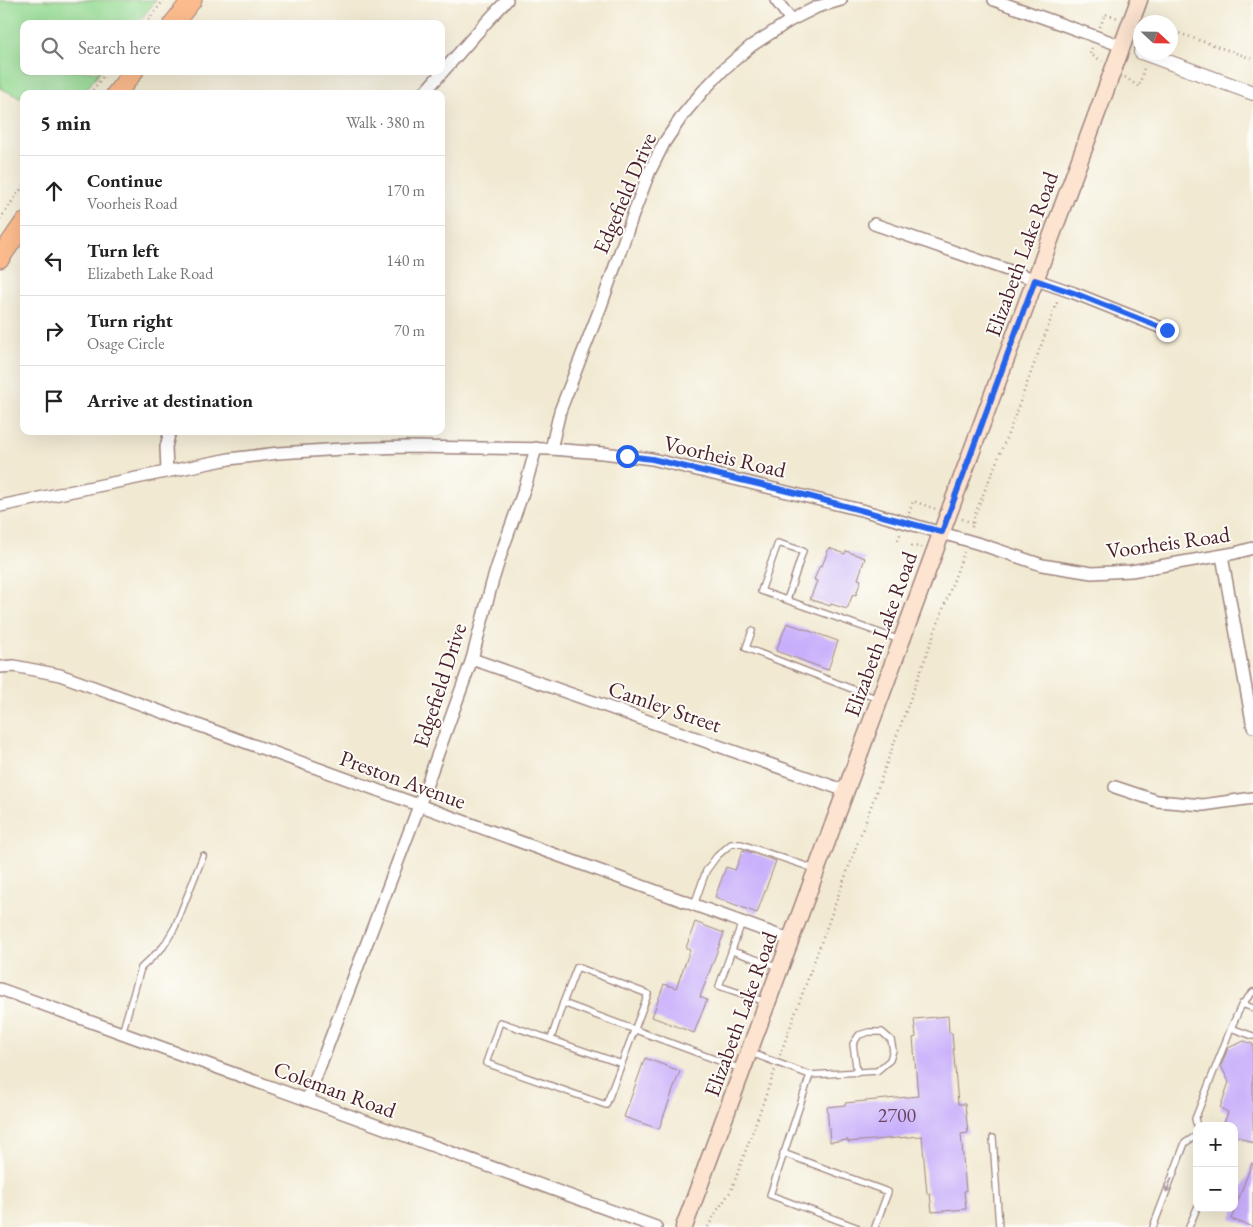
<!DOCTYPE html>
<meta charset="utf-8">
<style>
:root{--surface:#fff;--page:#f6f6f6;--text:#222;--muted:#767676;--line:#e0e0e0}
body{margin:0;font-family:"EB Garamond",serif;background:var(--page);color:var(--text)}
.controls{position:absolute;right:15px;bottom:15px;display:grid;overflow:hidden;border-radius:10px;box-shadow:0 5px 20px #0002}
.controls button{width:45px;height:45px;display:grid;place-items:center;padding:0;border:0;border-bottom:1px solid var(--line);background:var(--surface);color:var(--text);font:25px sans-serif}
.compass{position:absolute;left:1133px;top:15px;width:45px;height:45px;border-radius:50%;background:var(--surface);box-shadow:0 5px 20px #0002;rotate:112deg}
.stop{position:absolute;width:15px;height:15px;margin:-11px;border:4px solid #2563eb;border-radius:50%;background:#fff}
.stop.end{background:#2563eb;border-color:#fff;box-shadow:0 1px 5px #0008}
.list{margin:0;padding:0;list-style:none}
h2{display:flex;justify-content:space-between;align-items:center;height:65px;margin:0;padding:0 20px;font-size:21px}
h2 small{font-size:16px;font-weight:400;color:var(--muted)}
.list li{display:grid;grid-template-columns:32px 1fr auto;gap:15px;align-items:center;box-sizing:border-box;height:70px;padding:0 20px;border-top:1px solid var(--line)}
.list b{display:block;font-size:19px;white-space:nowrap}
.list p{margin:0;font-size:16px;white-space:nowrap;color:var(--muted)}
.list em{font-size:16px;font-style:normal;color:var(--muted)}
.icon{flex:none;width:28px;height:28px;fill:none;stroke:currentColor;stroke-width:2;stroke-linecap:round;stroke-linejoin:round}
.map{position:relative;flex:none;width:1253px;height:1227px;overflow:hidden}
.search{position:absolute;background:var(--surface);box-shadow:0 5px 20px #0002;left:20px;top:20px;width:425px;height:55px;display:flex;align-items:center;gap:12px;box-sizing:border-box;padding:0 18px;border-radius:10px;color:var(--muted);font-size:19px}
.panel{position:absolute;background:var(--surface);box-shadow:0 5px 20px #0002;left:20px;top:90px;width:425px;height:345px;border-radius:10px}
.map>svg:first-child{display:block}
.green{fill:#96db94;stroke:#707d60}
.building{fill:#c8affb}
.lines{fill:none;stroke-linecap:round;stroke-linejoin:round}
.service-casing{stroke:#9e847e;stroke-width:8}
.minor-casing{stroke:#9e847e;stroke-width:14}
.tertiary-casing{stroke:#9e847e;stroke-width:16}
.secondary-casing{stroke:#9e847e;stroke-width:19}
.trunk-casing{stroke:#9e847e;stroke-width:21}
.path{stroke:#9e847e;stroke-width:2.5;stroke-dasharray:1 4;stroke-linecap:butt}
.service{stroke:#fff;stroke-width:5.5}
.minor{stroke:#fff;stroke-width:11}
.tertiary{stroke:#fff;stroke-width:14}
.secondary{stroke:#fde4d1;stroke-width:16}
.trunk{stroke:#fbbb8d;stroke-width:19}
.oneway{stroke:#ae9aa0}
.route{stroke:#2563eb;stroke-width:6}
.labels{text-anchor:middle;stroke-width:4;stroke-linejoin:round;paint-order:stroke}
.number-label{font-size:20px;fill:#6a435f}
.street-label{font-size:22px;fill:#4a1f2b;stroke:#fdfcf7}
</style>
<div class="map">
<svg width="1253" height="1227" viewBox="0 0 1253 1227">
<rect width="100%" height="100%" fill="#fdfcf7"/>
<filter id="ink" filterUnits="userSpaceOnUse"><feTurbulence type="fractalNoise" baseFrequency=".02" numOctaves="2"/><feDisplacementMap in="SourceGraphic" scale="10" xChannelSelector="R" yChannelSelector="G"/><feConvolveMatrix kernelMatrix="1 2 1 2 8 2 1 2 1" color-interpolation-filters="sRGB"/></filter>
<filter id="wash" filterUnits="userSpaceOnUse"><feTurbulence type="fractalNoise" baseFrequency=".0096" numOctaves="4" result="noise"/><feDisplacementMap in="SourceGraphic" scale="20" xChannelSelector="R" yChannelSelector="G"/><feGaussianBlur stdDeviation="1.12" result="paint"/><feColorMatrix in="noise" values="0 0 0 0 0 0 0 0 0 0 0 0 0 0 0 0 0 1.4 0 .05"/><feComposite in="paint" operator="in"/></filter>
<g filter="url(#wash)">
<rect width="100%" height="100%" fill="#f1e9d1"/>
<!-- green -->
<polygon class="green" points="0,0 156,0 137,24 24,24 24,71 100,71 83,94 24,94 24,99 0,88"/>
<g id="blocks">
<!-- building -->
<g class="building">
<polygon points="829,548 845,554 846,551 865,558 858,579 861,580 856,595 853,594 847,609 831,604 830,606 810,599 817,581 814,580 820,565 822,566"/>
<polygon points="787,623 838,641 828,670 776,651"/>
<polygon points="743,850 776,861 757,913 715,897 726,867 735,870"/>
<polygon points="695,922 724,933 700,997 707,1000 694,1033 652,1017 664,984 676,988 690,950 686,948"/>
<polygon points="948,1016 949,1033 952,1033 958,1104 965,1104 968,1133 961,1134 966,1191 964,1191 966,1209 932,1212 930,1194 927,1194 922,1136 848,1142 848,1140 830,1142 827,1107 845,1105 845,1103 918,1096 913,1038 916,1037 914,1019"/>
<polygon points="1244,1041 1253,1044 1253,1143 1234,1135 1234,1126 1223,1126 1228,1112 1220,1108 1229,1082 1221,1066 1228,1048"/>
<polygon points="645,1058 680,1071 659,1129 624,1117"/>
<polygon points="1252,1163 1253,1163 1253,1227 1231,1219"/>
</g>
</g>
</g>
<g filter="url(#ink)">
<use href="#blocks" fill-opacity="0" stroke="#9e847e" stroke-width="1"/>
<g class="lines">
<defs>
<g id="service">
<polyline points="787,600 803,551 778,543 761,591 900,640"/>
<polyline points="752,631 746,648 878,699"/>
<polyline points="694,905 706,871 717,856 731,844 741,844 815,869"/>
<polyline points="742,922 719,986 766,1002"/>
<polyline points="732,951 779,967"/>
<polyline points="1242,1004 1253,1008"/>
<polyline points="1231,1028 1253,1036"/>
<polyline points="122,1033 141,968 163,947 175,927 203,856"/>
<polyline points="551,1039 563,1003"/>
<polyline points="751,1053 810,1075 877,1071 890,1060 893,1050 891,1040 882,1032 869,1032 859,1035 853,1044 857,1073"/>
<polyline points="622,1064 500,1022 486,1063 606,1105 648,994 577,967 563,1003 741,1069"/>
<polyline points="810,1075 770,1195 856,1227"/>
<polyline points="1197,1126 1195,1119 1231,1028 1242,1004 1253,992"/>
<polyline points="993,1138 999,1227"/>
<polyline points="783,1153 888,1192 875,1227"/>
<polyline points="1153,1227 1185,1143 1197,1135"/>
<polyline points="1189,1227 1197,1208"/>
</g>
<g id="minor">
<polyline points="776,0 791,20"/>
<polyline points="994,0 1122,46"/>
<polyline points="423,94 482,27 507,0"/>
<polyline points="874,224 1074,293 1167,330"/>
<polyline points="551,449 560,411 601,306 634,212 649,173 664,143 683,115 703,91 725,68 751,46 791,20 817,7 841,0"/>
<polyline points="167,471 166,447 170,431"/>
<polyline points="0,506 229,459 278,453 343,449 407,447 551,449 603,453 652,459 865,511 980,544 1042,565 1092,573 1131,571 1235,553 1253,548"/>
<polyline points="1222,556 1253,727"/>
<polyline points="472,659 846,791"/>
<polyline points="0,667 14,666 60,675 791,940"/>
<polyline points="1115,787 1157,801 1203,805 1253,798"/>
<polyline points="0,989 307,1100 656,1227"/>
<polyline points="307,1100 419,806 472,659 492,583 501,554 526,484 536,448"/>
</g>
<polyline id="tertiary" points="1141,52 1253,93"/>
<polyline id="secondary" points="684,1227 1139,0"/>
<g id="trunk">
<polyline points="173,24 192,0"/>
<polyline points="116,94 134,71"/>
<polyline points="0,258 24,223"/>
</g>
</defs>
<!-- service casing -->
<use href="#service" class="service-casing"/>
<!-- minor casing -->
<use href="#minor" class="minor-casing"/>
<!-- tertiary casing -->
<use href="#tertiary" class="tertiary-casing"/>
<!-- secondary casing -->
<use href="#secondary" class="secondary-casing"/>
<!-- trunk casing -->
<use href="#trunk" class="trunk-casing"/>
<!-- path -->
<g class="path">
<polyline points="145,24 164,0"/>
<polyline points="1100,27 1105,14 1118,18"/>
<polyline points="1170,30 1253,59"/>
<polyline points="1092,48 1090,54 1102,61"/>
<polyline points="1125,77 1139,87 1144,68"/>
<polyline points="90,94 107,71"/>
<polyline points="0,219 24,185"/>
<polyline points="909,513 913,501 936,509"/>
<polyline points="962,519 973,523 971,530"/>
<polyline points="973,523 974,517 1010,429 1058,300"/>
<polyline points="898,540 901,532"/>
<polyline points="911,546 922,547"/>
<polyline points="780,1055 964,552"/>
<polyline points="708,1227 716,1212 731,1191 775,1070"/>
</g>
<!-- service -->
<use href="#service" class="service"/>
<!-- minor -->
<use href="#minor" class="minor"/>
<!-- tertiary -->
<use href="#tertiary" class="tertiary"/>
<!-- secondary -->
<use href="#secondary" class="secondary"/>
<!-- trunk -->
<use href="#trunk" class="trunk"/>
</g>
<!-- one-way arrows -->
<defs><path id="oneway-shaft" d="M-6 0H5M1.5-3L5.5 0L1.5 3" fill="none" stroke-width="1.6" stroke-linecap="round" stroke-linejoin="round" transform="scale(1.25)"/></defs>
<use class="oneway" href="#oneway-shaft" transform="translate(1169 1185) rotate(111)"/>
</g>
<g class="lines" filter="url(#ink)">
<!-- route -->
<polyline class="route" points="627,456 652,459 804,495 942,532 1035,280 1074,293 1167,330"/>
</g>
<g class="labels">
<!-- number labels -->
<g class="number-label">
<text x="897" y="1122">2700</text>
</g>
<!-- street labels -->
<g class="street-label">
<text transform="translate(624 193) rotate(-67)" y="8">Edgefield Drive</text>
<text transform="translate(1021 254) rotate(-70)" y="8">Elizabeth Lake Road</text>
<text transform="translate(725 456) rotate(13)" y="8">Voorheis Road</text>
<text transform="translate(1168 542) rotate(-8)" y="8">Voorheis Road</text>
<text transform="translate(880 634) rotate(-70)" y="8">Elizabeth Lake Road</text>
<text transform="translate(439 685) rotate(-72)" y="8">Edgefield Drive</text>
<text transform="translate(665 706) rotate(19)" y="8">Camley Street</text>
<text transform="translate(403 779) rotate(20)" y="8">Preston Avenue</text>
<text transform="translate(740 1014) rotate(-70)" y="8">Elizabeth Lake Road</text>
<text transform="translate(335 1089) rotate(20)" y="8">Coleman Road</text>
</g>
</g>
</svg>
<div class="controls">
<button>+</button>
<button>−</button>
</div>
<svg class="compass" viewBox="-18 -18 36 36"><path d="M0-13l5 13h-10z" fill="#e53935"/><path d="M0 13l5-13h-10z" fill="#767676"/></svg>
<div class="stop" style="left:627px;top:456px"></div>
<div class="stop end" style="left:1167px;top:330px"></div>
<div class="search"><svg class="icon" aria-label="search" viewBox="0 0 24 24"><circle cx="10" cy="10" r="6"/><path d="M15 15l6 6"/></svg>Search here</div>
<section class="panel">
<h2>5 min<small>Walk · 380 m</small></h2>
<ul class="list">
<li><svg class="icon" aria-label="ahead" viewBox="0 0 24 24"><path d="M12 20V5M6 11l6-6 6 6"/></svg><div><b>Continue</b><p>Voorheis Road</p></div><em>170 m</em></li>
<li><svg class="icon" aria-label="left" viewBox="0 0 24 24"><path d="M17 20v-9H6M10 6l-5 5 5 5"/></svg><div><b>Turn left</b><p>Elizabeth Lake Road</p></div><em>140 m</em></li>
<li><svg class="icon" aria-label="right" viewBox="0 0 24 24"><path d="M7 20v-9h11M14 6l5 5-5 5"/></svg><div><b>Turn right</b><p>Osage Circle</p></div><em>70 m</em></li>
<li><svg class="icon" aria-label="arrive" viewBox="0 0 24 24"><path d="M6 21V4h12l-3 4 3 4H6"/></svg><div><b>Arrive at destination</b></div></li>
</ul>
</section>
</div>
